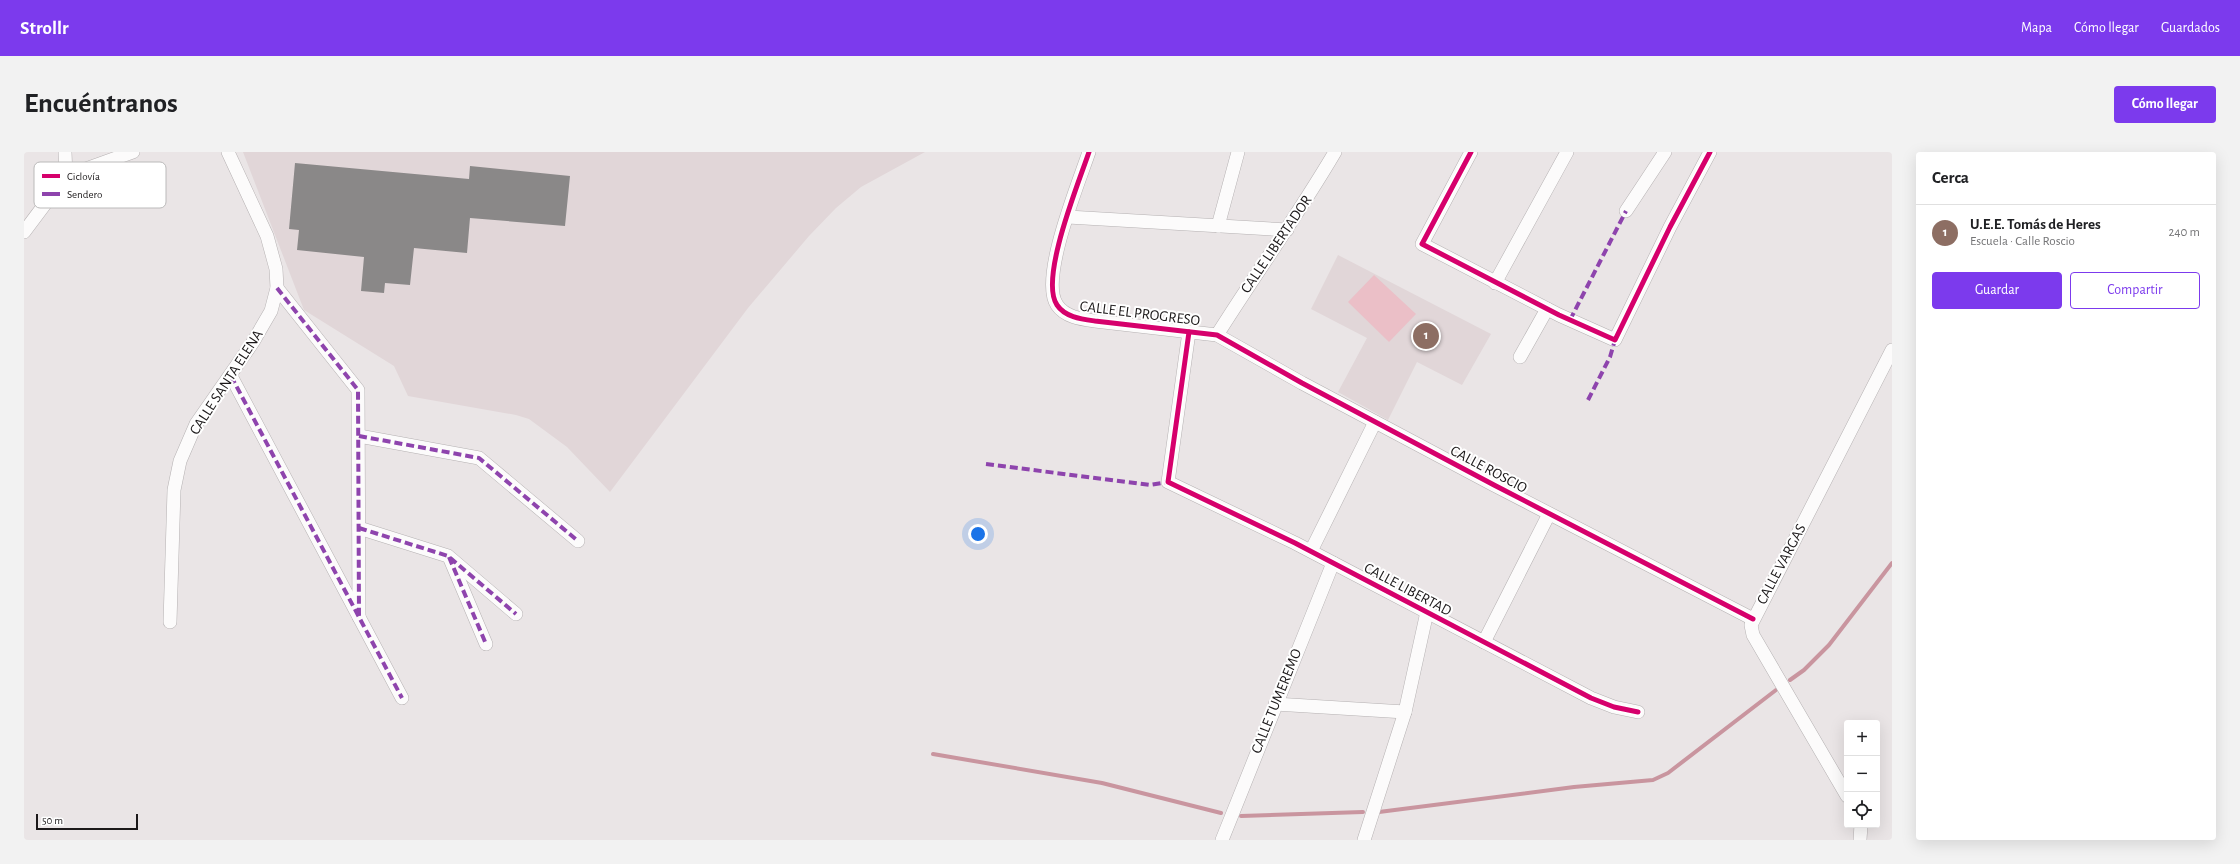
<!DOCTYPE html>
<html lang="es">
<meta charset="utf-8">
<style>
:root{--surface:#fff;--page:#f2f2f2;--text:#202124;--muted:#757577;--line:#e0e0e0;--accent:#7c3aed}
body{margin:0;font-family:"Alegreya Sans",sans-serif;background:var(--page);color:var(--text)}
.controls{position:absolute;right:12px;bottom:12px;display:grid;overflow:hidden;border-radius:4px;box-shadow:0 4px 16px #0002}
.controls button{width:36px;height:36px;display:grid;place-items:center;padding:0;border:0;border-bottom:1px solid var(--line);background:var(--surface);color:var(--text);font:20px sans-serif}
.scale{position:absolute;left:12px;bottom:10px;width:102px;box-sizing:border-box;padding-left:4px;border:2px solid #1c191a;border-top:0;font-size:11px;line-height:14px;white-space:nowrap;color:#1c191a;-webkit-text-stroke:3px #fff;paint-order:stroke}
.you{position:absolute;left:954px;top:382px;width:14px;height:14px;margin:-10px;border:3px solid #fff;border-radius:50%;background:#1a73e8;box-shadow:0 0 0 6px #1a73e833}
.badge{display:grid;place-items:center;width:26px;height:26px;border-radius:50%;background:var(--accent);color:#fff;font-size:13px;font-weight:700}
.pin{position:absolute;translate:-50% -50%;border:2px solid #fff;box-shadow:0 1px 4px #0006}
.list{margin:0;padding:0;list-style:none}
h2{display:flex;justify-content:space-between;align-items:center;height:52px;margin:0;padding:0 16px;font-size:17px}
h2 small{font-size:13px;font-weight:400;color:var(--muted)}
.list li{display:grid;grid-template-columns:26px 1fr auto;gap:12px;align-items:center;box-sizing:border-box;height:56px;padding:0 16px;border-top:1px solid var(--line)}
.list b{display:block;font-size:15px;white-space:nowrap}
.list p{margin:0;font-size:13px;white-space:nowrap;color:var(--muted)}
.list em{font-size:13px;font-style:normal;color:var(--muted)}
.actions{display:flex;gap:8px;padding:12px 16px}
.actions a{flex:1;padding:9px 0;border:1px solid var(--accent);border-radius:4px;text-align:center;font-size:14px;color:var(--accent)}
.actions .main{background:var(--accent);color:#fff}
.icon{flex:none;width:22px;height:22px;fill:none;stroke:currentColor;stroke-width:2;stroke-linecap:round;stroke-linejoin:round}
.map{position:relative;flex:none;width:1868px;height:688px;overflow:hidden;border-radius:4px}
header{display:flex;align-items:center;gap:24px;box-sizing:border-box;height:56px;padding:0 20px;background:var(--accent);color:#fff}
header strong{font-size:19px}
nav{display:flex;gap:22px;margin-inline-start:auto;font-size:14px}
.intro{display:flex;align-items:center;justify-content:space-between;box-sizing:border-box;height:96px;padding:0 24px}
h1{margin:0;font-size:28px}
.button{padding:10px 18px;border-radius:4px;background:var(--accent);color:#fff;font-size:14px;font-weight:700}
main{display:flex;gap:24px;padding:0 24px}
aside{flex:1;background:var(--surface);border-radius:4px;box-shadow:0 4px 16px #0002}
.map>svg:first-child{display:block}
.built{fill:#e1d6d8}
.green{fill:#ebbfc7}
.lines{fill:none;stroke-linecap:round;stroke-linejoin:round}
.stream{stroke:#c9959f;stroke-width:4}
.building{fill:#8a8888}
.street-casing{stroke:#b5b1b2;stroke-width:14}
.street{stroke:#fcfbfb;stroke-width:13}
.quiet{stroke:#8e44ad;stroke-width:4;stroke-dasharray:8 4;stroke-linecap:butt}
.cycleway-casing{stroke:#fff;stroke-width:8}
.cycleway{stroke:#d6006c;stroke-width:5}
.labels{text-anchor:middle;stroke-width:4;stroke-linejoin:round;paint-order:stroke}
.street-label{font-size:15px;fill:#1c191a;stroke:#fff}
.key{fill:#fff;stroke:#bbbaba;stroke-width:1}
.key-label{font-size:11px;fill:#1c191a}
</style>
<header>
<strong>Strollr</strong>
<nav><a>Mapa</a><a>Cómo llegar</a><a>Guardados</a></nav>
</header>
<div class="intro"><h1>Encuéntranos</h1><a class="button">Cómo llegar</a></div>
<main>
<div class="map">
<svg width="1868" height="688" viewBox="0 0 1868 688">
<rect width="100%" height="100%" fill="#eae5e6"/>
<!-- built -->
<g class="built">
<polygon points="219,0 901,0 837,35 812,56 785,84 724,156 586,340 543,295 505,267 492,263 384,244 370,214 280,158"/>
<polygon points="1314,103 1467,182 1438,233 1393,210 1364,268 1314,240 1343,186 1287,157"/>
</g>
<!-- green -->
<polygon class="green" points="1350,123 1392,162 1365,190 1324,150"/>
<g class="lines">
<!-- stream -->
<g class="stream">
<polyline points="1766,528 1780,518 1805,493 1868,411"/>
<polyline points="909,602 1078,631 1197,661"/>
<polyline points="1355,660 1550,635 1629,628 1644,621 1752,538"/>
<polyline points="1217,664 1339,660"/>
</g>
</g>
<!-- building -->
<polygon class="building" points="271,11 445,27 446,14 546,24 541,74 446,66 443,101 390,96 386,133 361,131 360,141 337,139 340,105 273,98 275,78 265,77"/>
<g class="lines">
<defs>
<g id="street">
<polyline points="41,0 42,24"/>
<path d="M1065,0c-10,30 -50,127 -32,153 8,12 24,14 38,16l122,14 85,48 192,102 259,134"/>
<polyline points="1447,0 1398,92 1535,163 1591,188 1646,75 1686,0"/>
<polyline points="1602,59 1641,0"/>
<polyline points="1044,65 1263,78"/>
<polyline points="1194,74 1214,0"/>
<polyline points="0,80 42,24 109,0"/>
<polyline points="1471,131 1543,0"/>
<polyline points="253,136 334,238 335,465"/>
<polyline points="1165,180 1144,330 1271,391 1567,546 1590,555 1614,560"/>
<path d="M1193,183c39,-62 81,-120 118,-183"/>
<polyline points="1496,205 1523,157"/>
<polyline points="207,224 378,546"/>
<polyline points="335,284 455,306 554,389"/>
<polyline points="335,376 424,404 492,462"/>
<polyline points="1287,399 1351,270"/>
<polyline points="426,407 462,492"/>
<polyline points="146,470 150,338 156,309 172,272 229,190 247,159 253,136 252,117 243,84 204,0"/>
<polyline points="1460,490 1525,362"/>
<polyline points="1251,552 1381,560"/>
<polyline points="1823,644 1729,483 1727,473 1868,198"/>
<polyline points="1198,688 1309,411"/>
<polyline points="1340,688 1381,560 1403,460"/>
<polyline points="1836,688 1837,673"/>
</g>
</defs>
<!-- street casing -->
<use href="#street" class="street-casing"/>
<!-- street -->
<use href="#street" class="street"/>
<!-- quiet -->
<g class="quiet">
<polyline points="253,136 334,238 335,465"/>
<polyline points="1546,168 1602,59"/>
<polyline points="207,224 378,546"/>
<polyline points="1564,248 1586,205 1591,188"/>
<polyline points="335,284 455,306 554,389"/>
<polyline points="962,312 1126,333 1144,330"/>
<polyline points="335,376 424,404 492,462"/>
<polyline points="425,405 462,492"/>
</g>
<defs>
<g id="cycleway">
<path d="M1065,0c-10,30 -50,127 -32,153 8,12 24,14 38,16l122,14 85,48 192,102 259,134"/>
<polyline points="1447,0 1398,92 1535,163 1591,188 1646,75 1686,0"/>
<polyline points="1165,180 1144,330 1271,391 1567,546 1590,555 1614,560"/>
</g>
</defs>
<!-- cycleway casing -->
<use href="#cycleway" class="cycleway-casing"/>
<!-- cycleway -->
<use href="#cycleway" class="cycleway"/>
</g>
<g class="labels">
<!-- street labels -->
<g class="street-label">
<text transform="translate(1252 92) rotate(-56)" y="5">CALLE LIBERTADOR</text>
<text transform="translate(1116 161) rotate(7)" y="5">CALLE EL PROGRESO</text>
<text transform="translate(202 230) rotate(-57)" y="5">CALLE SANTA ELENA</text>
<text transform="translate(1465 317) rotate(28)" y="5">CALLE ROSCIO</text>
<text transform="translate(1757 412) rotate(-62)" y="5">CALLE VARGAS</text>
<text transform="translate(1384 437) rotate(28)" y="5">CALLE LIBERTAD</text>
<text transform="translate(1252 549) rotate(-68)" y="5">CALLE TUMEREMO</text>
</g>
</g>
<!-- legend -->
<rect x="10" y="10" width="132" height="46" rx="6" class="key"/>
<rect x="18" y="22" width="18" height="4" fill="#d6006c"/>
<rect x="18" y="40" width="18" height="4" fill="#8e44ad"/>
<g class="key-label">
<text x="43" y="28">Ciclovía</text>
<text x="43" y="46">Sendero</text>
</g>
</svg>
<div class="controls">
<button>+</button>
<button>−</button>
<button><svg class="icon" aria-label="locate" viewBox="0 0 24 24"><circle cx="12" cy="12" r="6"/><path d="M12 2v4M12 18v4M2 12h4M18 12h4"/></svg></button>
</div>
<div class="scale">50 m</div>
<div class="you"></div>
<div class="pin badge" style="left:1402px;top:184px;background:#8d6e63">1</div>
</div>
<aside>
<h2>Cerca<small></small></h2>
<ul class="list">
<li><span class="badge" style="background:#8d6e63">1</span><div><b>U.E.E. Tomás de Heres</b><p>Escuela · Calle Roscio</p></div><em>240 m</em></li>
</ul>
<div class="actions"><a class="main">Guardar</a><a>Compartir</a></div>
</aside>
</main>
